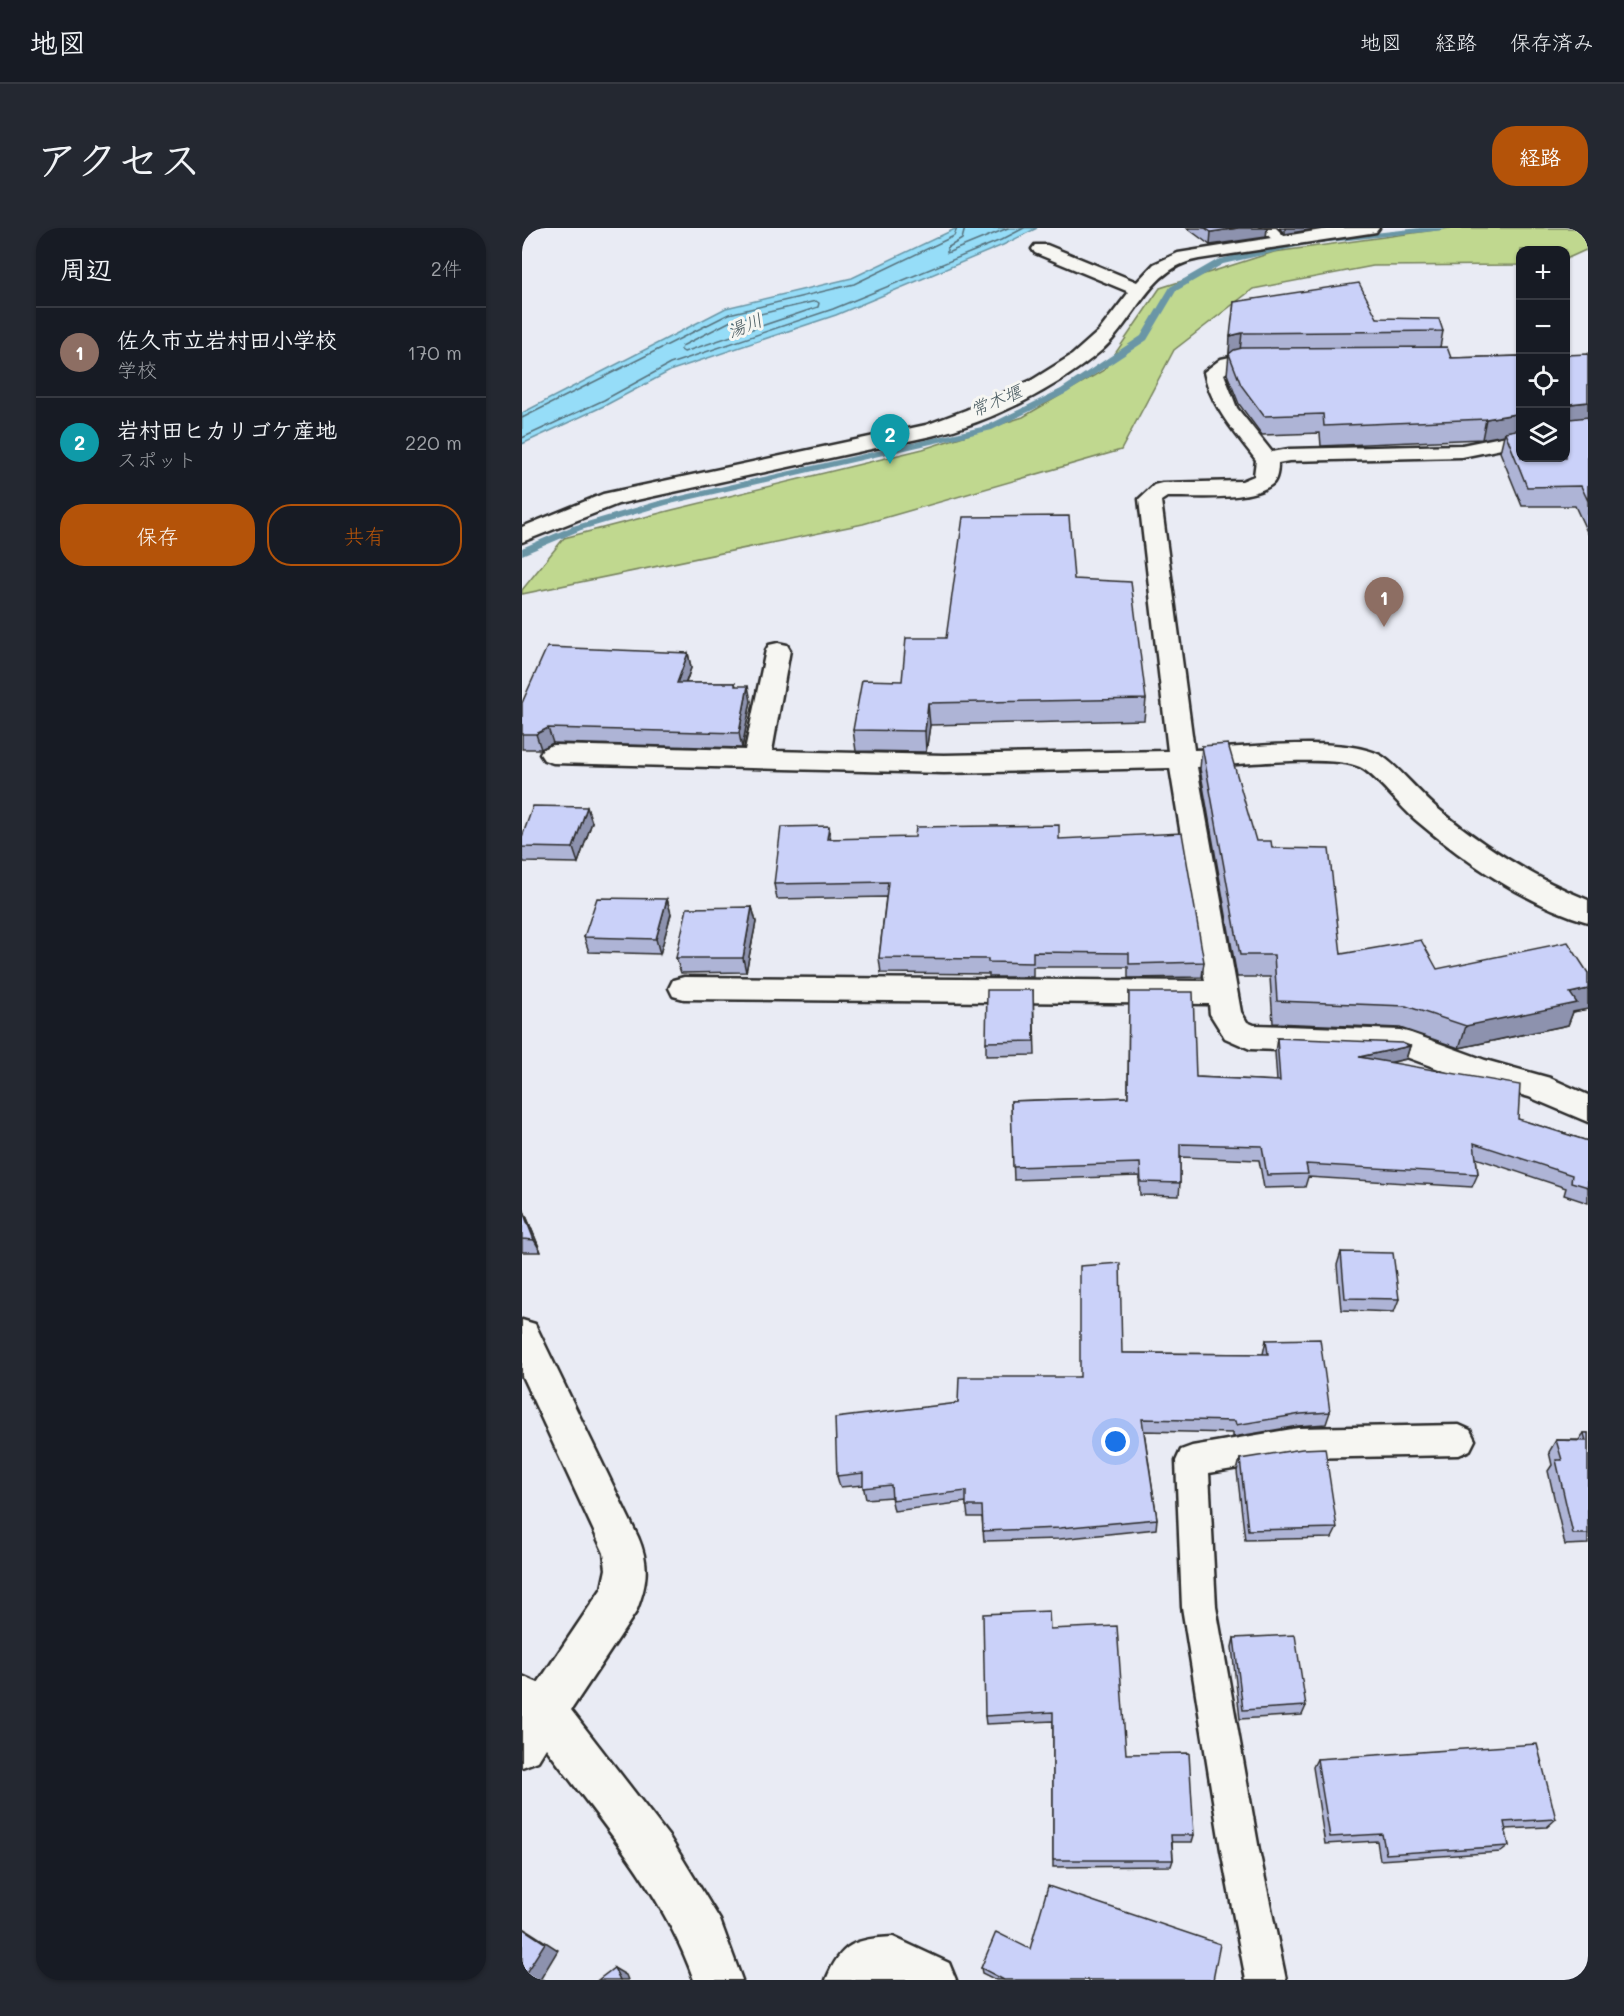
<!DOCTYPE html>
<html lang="ja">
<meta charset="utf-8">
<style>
:root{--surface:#171b24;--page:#242831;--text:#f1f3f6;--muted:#9ea1a6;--line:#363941;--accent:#b45309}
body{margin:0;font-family:Mali,"Klee One",sans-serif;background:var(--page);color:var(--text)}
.controls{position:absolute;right:18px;top:18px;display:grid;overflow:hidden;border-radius:12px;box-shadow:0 2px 4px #0004}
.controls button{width:54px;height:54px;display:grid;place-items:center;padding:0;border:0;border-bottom:2px solid var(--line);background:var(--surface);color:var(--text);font:30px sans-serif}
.you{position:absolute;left:594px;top:1214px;width:21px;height:21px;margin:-15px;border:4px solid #fff;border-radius:50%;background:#1a73e8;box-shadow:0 0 0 9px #1a73e833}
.badge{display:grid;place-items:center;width:39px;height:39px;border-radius:50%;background:var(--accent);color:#fff;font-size:20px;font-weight:700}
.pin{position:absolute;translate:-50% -50px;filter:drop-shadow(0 2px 3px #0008)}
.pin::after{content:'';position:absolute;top:32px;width:21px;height:18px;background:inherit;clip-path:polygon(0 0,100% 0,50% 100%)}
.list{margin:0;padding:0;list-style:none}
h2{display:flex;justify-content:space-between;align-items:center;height:78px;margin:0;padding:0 24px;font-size:26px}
h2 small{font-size:20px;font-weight:400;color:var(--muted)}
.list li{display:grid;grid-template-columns:39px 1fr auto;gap:18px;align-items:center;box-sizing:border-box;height:90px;padding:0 24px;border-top:2px solid var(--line)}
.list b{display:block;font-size:22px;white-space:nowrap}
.list p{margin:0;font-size:20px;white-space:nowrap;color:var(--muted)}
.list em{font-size:20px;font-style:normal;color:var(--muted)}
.actions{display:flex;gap:12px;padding:18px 24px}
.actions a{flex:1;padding:14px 0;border:2px solid var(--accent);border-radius:24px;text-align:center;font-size:21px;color:var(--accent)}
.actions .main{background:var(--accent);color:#fff}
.icon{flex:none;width:33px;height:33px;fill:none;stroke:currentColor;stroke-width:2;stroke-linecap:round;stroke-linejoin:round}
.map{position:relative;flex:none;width:1066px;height:1752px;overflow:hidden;border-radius:24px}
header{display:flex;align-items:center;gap:36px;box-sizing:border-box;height:84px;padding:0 30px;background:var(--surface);border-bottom:2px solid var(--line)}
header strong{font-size:28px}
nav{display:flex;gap:33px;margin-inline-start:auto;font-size:21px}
.intro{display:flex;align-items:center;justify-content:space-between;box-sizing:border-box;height:144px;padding:0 36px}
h1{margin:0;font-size:42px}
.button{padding:15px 27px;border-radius:24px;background:var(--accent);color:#fff;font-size:21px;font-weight:700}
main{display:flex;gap:36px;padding:0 36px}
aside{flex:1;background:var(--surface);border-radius:24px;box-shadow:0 2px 4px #0004}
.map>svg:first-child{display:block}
.green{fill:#c0d88f;stroke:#76825d;stroke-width:1.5}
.water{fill:#96ddf8;stroke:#6b96a6;stroke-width:1.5}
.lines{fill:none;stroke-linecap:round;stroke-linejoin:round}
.shore{stroke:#56727d;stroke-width:1.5}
.stream{fill:#6b96a6;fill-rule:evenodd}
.lane-casing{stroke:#2b2b2b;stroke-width:5}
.street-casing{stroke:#2b2b2b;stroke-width:5}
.lane{fill:#f6f6f2;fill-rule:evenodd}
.street{fill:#f6f6f2;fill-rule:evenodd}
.wall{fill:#aeb4d6;stroke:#2b2b2b;stroke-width:1.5}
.shaded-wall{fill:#8d92ae;stroke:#2b2b2b;stroke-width:1.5}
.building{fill:#cad1f9;stroke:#2b2b2b;stroke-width:1.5}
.labels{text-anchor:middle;stroke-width:6;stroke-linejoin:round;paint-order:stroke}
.far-water-label{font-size:18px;font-style:italic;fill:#46585e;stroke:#f6f6f2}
</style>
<header>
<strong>地図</strong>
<nav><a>地図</a><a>経路</a><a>保存済み</a></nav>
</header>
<div class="intro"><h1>アクセス</h1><a class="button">経路</a></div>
<main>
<aside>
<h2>周辺<small>2件</small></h2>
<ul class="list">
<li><span class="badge" style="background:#8d6e63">1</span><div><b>佐久市立岩村田小学校</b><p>学校</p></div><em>170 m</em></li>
<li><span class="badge" style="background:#0f9aa8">2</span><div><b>岩村田ヒカリゴケ産地</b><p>スポット</p></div><em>220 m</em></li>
</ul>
<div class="actions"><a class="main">保存</a><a>共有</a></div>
</aside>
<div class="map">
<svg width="1066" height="1752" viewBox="0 0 1066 1752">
<rect width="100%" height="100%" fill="#e9ebf4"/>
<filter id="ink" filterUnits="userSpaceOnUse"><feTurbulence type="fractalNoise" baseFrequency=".0167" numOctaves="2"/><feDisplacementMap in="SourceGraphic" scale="12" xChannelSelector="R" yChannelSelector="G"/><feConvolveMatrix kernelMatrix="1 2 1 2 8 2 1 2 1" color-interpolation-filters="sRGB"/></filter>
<g filter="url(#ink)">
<!-- green -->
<polygon class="green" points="928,0 1066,0 1066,21 1044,31 1044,22 999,22 998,37 851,38 731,61 652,122 599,222 341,296 0,366 0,362 42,310 150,282 401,221 501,189 582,142 638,60 752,24"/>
<!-- water -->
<polygon class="water" points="435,0 515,0 481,17 314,87 150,142 84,177 0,216 0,185 204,80 330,50"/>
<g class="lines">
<!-- shore -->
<g class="shore">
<polyline points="443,0 440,11 425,20 425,25 486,0"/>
<polygon points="294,73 297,75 296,79 162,124 159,122 160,118 209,93"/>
<polyline points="0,190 207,86 332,56 432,8 435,0"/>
<polyline points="0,210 82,172 148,136 311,81 479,12 502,0"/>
</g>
<!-- stream -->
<polygon class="stream" points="898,0 925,0 921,2 788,16 701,36 654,63 625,112 545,165 470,202 144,277 59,302 0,327 0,320 51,298 137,273 464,198 539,161 619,108 648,59 695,32 730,23 788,12"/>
<defs>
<g id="lane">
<polygon points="738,0 754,0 766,12 764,15 754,15"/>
<polygon points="937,1197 948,1202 953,1212 948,1222 937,1227 776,1230 687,1245 694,1379 737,1622 764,1752 724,1752 699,1622 660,1379 654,1233 659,1222 670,1218 776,1200"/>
</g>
<g id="street">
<path d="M812,0h45l-3,4 -6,1 -171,26c-50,8 -63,61 -97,91 -47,40 -112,72 -171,86l-313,68 -96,38v-15l81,-33 323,-69 40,-15 66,-30 40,-25 27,-24 30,-39 -94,-39 -3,-4 3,-4h12l90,37 17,-18 24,-11z"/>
<path d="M727,125l31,3 3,4 -3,4c-20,5 -37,-2 -56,10l13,34 35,44 17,-3 173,-4 59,-12v12l-59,12 -173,4 -11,2c0,8 -1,18 -7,22 -24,17 -75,11 -104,12l-6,4 33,249c48,-2 145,-15 186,5 15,8 41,40 57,53 46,38 96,70 151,92v22c-60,-17 -124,-61 -171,-101 -16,-13 -41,-46 -57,-54 -28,-13 -128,-2 -163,0l44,245 6,10 7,3 146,5 11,3 74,27 65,18 38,17v27l-59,-25 -60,-17 -71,-26 -148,-5 -25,-11 -15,-24 -1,-10 -525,-5 -11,-3 -4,-8 4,-8 11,-3 521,4 -35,-213 -226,5 -391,-10 -9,-3 -4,-6 4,-6 9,-3 192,5 21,-100 3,-5 9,-2 9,2 3,5 -18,101 172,4 224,-4 -29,-252 15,-14 8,-2 80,-2 12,-5 2,-16c-21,-28 -45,-53 -52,-88l17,-13z"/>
<path d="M0,1092l13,4 103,213c12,28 9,47 -2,75l-65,98 99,128 50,82 22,60h-48c-30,-87 -94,-159 -148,-232l-8,13 -16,6v-91l16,7 64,-95 4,-19 -2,-16 -82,-177z"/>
<path d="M371,1709l56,26 7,17h-130c15,-37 29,-41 67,-43z"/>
</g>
</defs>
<!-- lane casing -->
<use href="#lane" class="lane-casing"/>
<!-- street casing -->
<use href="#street" class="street-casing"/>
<!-- lane -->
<use href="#lane" class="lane"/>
<!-- street -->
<use href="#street" class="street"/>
</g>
<!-- wall -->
<g class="wall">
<polygon points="665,0 745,0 744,9 688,17"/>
<polygon points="757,0 799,0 763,6"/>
<polygon points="712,74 855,90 921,103 918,119 929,130 999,128 999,230 1066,126 1066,306 1053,278 1000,278 978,224 982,207 960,211 799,218 798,205 740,207 717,176 705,146 707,126 708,125 707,126"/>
<polygon points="552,351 624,471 622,492 408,497 404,524 334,523 331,502 424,410"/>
<polygon points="166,425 169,440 164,455 213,455 214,458 229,473 220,520 31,515 19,521 0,521 0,475"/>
<polygon points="680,518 734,613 750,620 819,726 915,741 1066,745 1066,781 1051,784 1046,797 937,820 878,800 751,795 748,749 715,749 678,541"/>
<polygon points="70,594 56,635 2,634 0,629 0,609"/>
<polygon points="309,611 537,611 682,734 680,749 606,750 606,739 511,739 511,749 467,749 467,746 359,745 357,730 364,669 255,671 252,656"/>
<polygon points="145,671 149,686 138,726 67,724 62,709"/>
<polygon points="230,679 234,694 224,744 159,745 154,730"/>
<polygon points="511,762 513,827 464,828 464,814"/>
<polygon points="607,764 674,849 755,853 753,824 755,810 888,818 884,831 870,834 996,891 1066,913 1066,975 1042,967 1044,960 954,930 956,946 950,959 786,949 783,959 742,960 737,932 658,929 658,955 657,968 618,967 617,948 492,952 489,873 606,869"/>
<polygon points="0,978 19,1024 0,1024"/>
<polygon points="819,1024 877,1071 872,1084 819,1082 815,1037"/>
<polygon points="744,1112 808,1184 804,1196 776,1198 711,1209 711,1205 622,1203 635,1291 634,1301 538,1311 462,1313 460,1289 446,1289 444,1274 372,1283 369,1269 344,1271 341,1257 318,1259 315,1248 436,1175 558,1149 600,1125 741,1126"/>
<polygon points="1062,1205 1066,1205 1066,1316 1043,1317 1026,1243 1030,1237 1027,1224 1034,1212 1057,1212"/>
<polygon points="718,1231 815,1300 810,1310 723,1312 715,1243"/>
<polygon points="528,1401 604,1526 672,1607 670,1614 650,1614 651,1632 649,1638 531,1639 531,1493 464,1496 463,1488"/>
<polygon points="712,1410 784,1478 780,1487 718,1491 710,1419"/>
<polygon points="795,1531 1034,1591 1025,1599 983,1601 987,1618 979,1624 858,1632 855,1613 803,1616 791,1539"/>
<polygon points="508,1721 691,1752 474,1752 460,1745 459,1740"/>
</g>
<!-- shaded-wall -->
<g class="shaded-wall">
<polygon points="716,0 745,0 744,9 688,17 689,4"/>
<polygon points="763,0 799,0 763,6"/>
<polygon points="720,105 718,123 707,126 708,108"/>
<polygon points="1066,174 1066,192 1044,195 1048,176"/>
<polygon points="999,185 999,204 983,204 982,207 960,211 964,191"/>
<polygon points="166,425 169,440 158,470 155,455"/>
<polygon points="226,458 229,473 220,520 217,505"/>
<polygon points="406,475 408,497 404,524 403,503"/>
<polygon points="26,500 31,515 19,521 14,506"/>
<polygon points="65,579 70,594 56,635 51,620"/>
<polygon points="307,598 309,613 305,611"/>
<polygon points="145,671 149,686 138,726 134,711"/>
<polygon points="230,679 234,694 224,744 221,730"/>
<polygon points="1066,761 1066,781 1051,784 1046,797 937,820 944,798 1048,765"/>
<polygon points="888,818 884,831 833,842 837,829"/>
<polygon points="0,978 19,1024 12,1012 0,981"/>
<polygon points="0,1699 36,1722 18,1752 0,1752"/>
<polygon points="92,1740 104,1747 106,1752 98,1752"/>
</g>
<!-- building -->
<g class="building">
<polygon points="683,0 716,0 689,4"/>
<polygon points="837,55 855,90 917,91 921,103 720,105 708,108 712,74"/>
<polygon points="925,119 929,130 999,128 999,185 964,191 802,198 801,186 742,188 719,157 707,126 712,122 720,120"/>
<polygon points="1066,126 1066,174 1048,176 1048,191 1066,189 1066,273 1059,258 1005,259 983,204 999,201 999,230 1044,230 1044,127"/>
<polygon points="547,288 552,351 609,354 624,471 406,475 403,503 331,502 340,452 380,453 384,410 424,410 441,289"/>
<polygon points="25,419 166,425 155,455 213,455 213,458 226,458 217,505 26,500 14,506 0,506 0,475"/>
<polygon points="706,516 734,613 749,613 750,620 807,621 819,726 899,712 915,741 1046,714 1066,745 1066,761 1048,765 1055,775 944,798 884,778 755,773 752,727 718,727 680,518"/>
<polygon points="11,578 65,579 51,620 0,619 0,609"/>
<polygon points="537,597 537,611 660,605 682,734 607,736 607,725 511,724 511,735 466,734 466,731 357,730 366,654 252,656 259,599 307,598 305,611 393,609 394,599"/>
<polygon points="75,670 145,671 134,711 62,709"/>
<polygon points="230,679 221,730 154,730 165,680"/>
<polygon points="465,762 511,762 512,813 464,814"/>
<polygon points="607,764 671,764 674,849 758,853 755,810 880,815 888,818 837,829 998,857 996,891 1066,913 1066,959 1049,954 1050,947 952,915 956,946 784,936 786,946 745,947 740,918 658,916 658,955 619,954 618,935 491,939 489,873 606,869"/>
<polygon points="0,981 12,1012 0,1011"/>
<polygon points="819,1024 871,1025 877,1071 823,1070"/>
<polygon points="598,1035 600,1125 746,1126 744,1112 798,1111 808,1184 779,1186 714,1197 713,1193 620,1191 635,1291 538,1300 461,1303 460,1278 444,1278 444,1263 370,1272 369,1257 341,1260 341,1245 315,1248 313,1190 436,1175 437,1149 558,1149 558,1038"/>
<polygon points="1062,1205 1066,1205 1066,1306 1051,1306 1034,1232 1040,1232 1034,1212 1064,1213"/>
<polygon points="803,1220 815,1300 726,1302 718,1231 780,1221"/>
<polygon points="527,1383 528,1401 595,1398 604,1526 667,1525 672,1607 649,1607 651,1632 531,1632 531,1484 463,1488 461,1386"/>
<polygon points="773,1407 784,1478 721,1482 712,1410"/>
<polygon points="1015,1516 1034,1591 982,1594 987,1618 864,1626 860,1606 808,1609 795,1531"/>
<polygon points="526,1658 698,1716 691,1752 482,1752 459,1740 474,1704 508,1721"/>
<polygon points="0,1700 23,1715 0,1751"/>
<polygon points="92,1740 98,1752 76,1752"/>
</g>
</g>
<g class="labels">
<!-- far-water labels -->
<g class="far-water-label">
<text transform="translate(223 98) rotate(-22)" y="6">湯川</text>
<text transform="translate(474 173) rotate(-23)" y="6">常木堰</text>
</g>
</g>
</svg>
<div class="controls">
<button>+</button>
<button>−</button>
<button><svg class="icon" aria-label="locate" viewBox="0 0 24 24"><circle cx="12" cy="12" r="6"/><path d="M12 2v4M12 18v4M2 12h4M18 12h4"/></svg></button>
<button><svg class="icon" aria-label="layers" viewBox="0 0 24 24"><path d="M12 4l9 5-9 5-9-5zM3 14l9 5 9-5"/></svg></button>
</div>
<div class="you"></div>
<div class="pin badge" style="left:862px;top:399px;background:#8d6e63">1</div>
<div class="pin badge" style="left:368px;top:236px;background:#0f9aa8">2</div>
</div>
</main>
